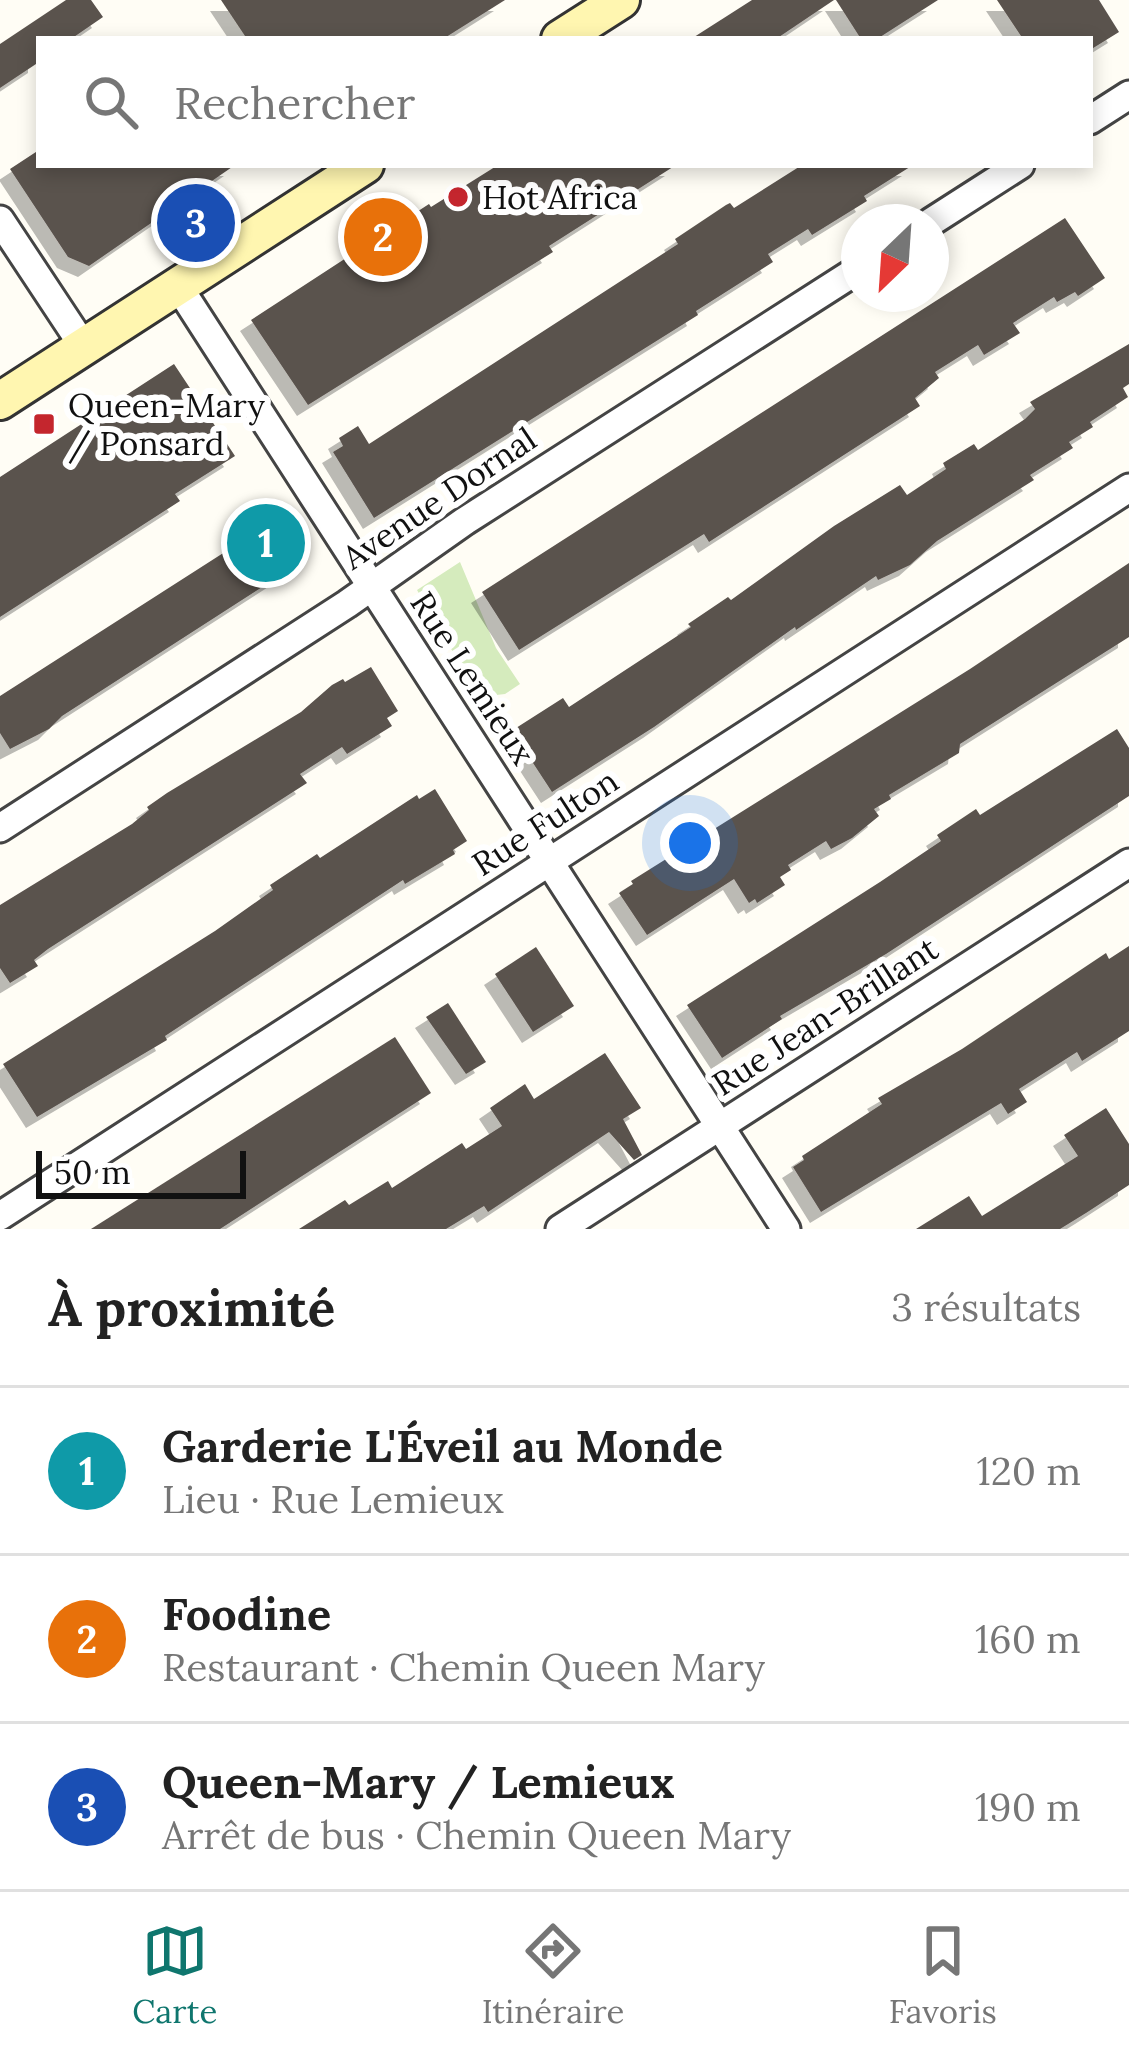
<!DOCTYPE html>
<html lang="fr">
<meta charset="utf-8">
<style>
:root{--surface:#fff;--page:#f2f2f2;--text:#222;--muted:#767676;--line:#e0e0e0;--accent:#0f766e}
body{margin:0;font-family:Lora,serif;background:var(--page);color:var(--text)}
.compass{position:absolute;left:841px;top:204px;width:108px;height:108px;border-radius:50%;background:var(--surface);box-shadow:0 6px 18px #0003;rotate:205deg}
.scale{position:absolute;left:36px;bottom:30px;width:210px;box-sizing:border-box;padding-left:12px;border:6px solid #111;border-top:0;font-size:33px;line-height:42px;white-space:nowrap;color:#111;-webkit-text-stroke:9px #fff;paint-order:stroke}
.you{position:absolute;left:690px;top:843px;width:42px;height:42px;margin:-30px;border:9px solid #fff;border-radius:50%;background:#1a73e8;box-shadow:0 0 0 18px #1a73e833}
.badge{display:grid;place-items:center;width:78px;height:78px;border-radius:50%;background:var(--accent);color:#fff;font-size:39px;font-weight:700}
.pin{position:absolute;translate:-50% -50%;border:6px solid #fff;box-shadow:0 3px 12px #0006}
.list{margin:0;padding:0;list-style:none}
h2{display:flex;justify-content:space-between;align-items:center;height:156px;margin:0;padding:0 48px;font-size:51px}
h2 small{font-size:39px;font-weight:400;color:var(--muted)}
.list li{display:grid;grid-template-columns:78px 1fr auto;gap:36px;align-items:center;box-sizing:border-box;height:168px;padding:0 48px;border-top:3px solid var(--line)}
.list b{display:block;font-size:45px;white-space:nowrap}
.list p{margin:0;font-size:39px;white-space:nowrap;color:var(--muted)}
.list em{font-size:39px;font-style:normal;color:var(--muted)}
.icon{flex:none;width:66px;height:66px;fill:none;stroke:currentColor;stroke-width:2;stroke-linecap:round;stroke-linejoin:round}
.map{position:relative;flex:none;width:1129px;height:1229px;overflow:hidden}
.search{position:absolute;background:var(--surface);box-shadow:0 6px 18px #0003;left:36px;right:36px;top:36px;height:132px;display:flex;align-items:center;gap:30px;box-sizing:border-box;padding:0 42px;border-radius:0px;color:var(--muted);font-size:45px}
.sheet{height:660px;background:var(--surface)}
nav{display:flex;justify-content:space-around;align-items:center;box-sizing:border-box;height:168px;border-top:3px solid var(--line);background:var(--surface);font-size:33px;color:var(--muted)}
nav a{display:grid;justify-items:center;gap:6px}
nav .on{color:var(--accent)}
.map>svg:first-child{display:block}
.green{fill:#d5ebbd}
.building{fill:#5a524d;filter:url(#shadow)}
.lines{fill:none;stroke-linecap:round;stroke-linejoin:round}
.street-casing{stroke:#444;stroke-width:33}
.secondary-casing{stroke:#333;stroke-width:42}
.street{stroke:#fff;stroke-width:27}
.secondary{stroke:#fff6b0;stroke-width:36}
.poi-dot{fill:#c4262e;stroke:#fff;stroke-width:4.5}
.labels{text-anchor:middle;stroke-width:12;stroke-linejoin:round;paint-order:stroke}
.poi-label{font-size:33px;fill:#111;stroke:#fff;text-anchor:start}
.street-label{font-size:33px;fill:#111;stroke:#fff}
</style>
<div class="map">
<svg width="1129" height="1229" viewBox="0 0 1129 1229">
<defs>
<filter id="shadow"><feDropShadow dx="-11" dy="11" stdDeviation="0" flood-color="#0004"/></filter>
</defs>
<rect width="100%" height="100%" fill="#fffdf5"/>
<!-- green -->
<polygon class="green" points="460,562 496,648 520,684 505,694 479,697 417,590"/>
<!-- building -->
<g class="building">
<polygon points="66,0 91,0 103,17 71,39 39,39 39,62 0,88 0,44"/>
<polygon points="221,0 505,0 443,39 247,39"/>
<polygon points="752,0 834,0 776,39 691,39"/>
<polygon points="836,0 938,0 877,39 861,39"/>
<polygon points="997,0 1099,0 1119,32 1090,50 1090,39 1023,39"/>
<polygon points="39,150 39,165 235,165 89,266 68,257 10,169"/>
<polygon points="498,165 676,165 549,246 553,252 308,405 251,320 429,204 431,207"/>
<polygon points="802,165 913,165 864,196 867,201 812,235 808,229 768,254 773,262 696,311 698,315 374,518 333,452 343,446 339,438 358,426 369,444 678,244 675,239 726,205 730,203 734,208"/>
<polygon points="1065,218 1105,278 1078,296 1075,292 1057,302 1054,297 1013,323 1020,333 984,355 978,345 935,372 939,378 915,398 920,406 709,542 704,534 519,650 482,592"/>
<polygon points="1129,344 1129,384 1123,388 1128,397 1090,422 1093,427 1069,442 1073,448 1030,475 1034,480 937,541 910,565 878,580 876,576 796,630 795,627 654,727 552,792 518,740 522,738 516,728 563,698 569,707 691,627 688,624 728,597 731,600 834,526 900,485 907,495 946,469 943,463 974,444 978,450 1025,419 1035,409 1030,402"/>
<polygon points="174,364 235,456 175,494 180,501 0,617 0,477"/>
<polygon points="266,507 299,558 285,567 287,571 62,716 49,729 10,749 0,733 0,696 242,541 233,528"/>
<polygon points="1129,563 1129,637 960,744 959,753 889,795 891,799 874,809 879,816 852,838 831,849 826,841 788,865 791,870 780,877 785,885 757,903 755,899 749,903 734,879 647,935 619,893 633,884 631,881 970,669"/>
<polygon points="371,667 398,711 387,718 392,726 347,754 342,747 300,774 307,783 48,949 34,960 38,966 10,983 0,968 0,905 132,824 149,810 147,807 167,793 301,712 332,685 343,679 345,682"/>
<polygon points="1117,729 1129,748 1129,796 886,954 780,1016 782,1019 722,1058 687,1005 880,882 941,841 937,835 976,809 980,815"/>
<polygon points="435,789 467,841 453,850 455,854 405,884 403,880 165,1036 167,1040 37,1117 3,1064 215,931 273,890 270,885 317,854 320,858 417,795 419,799"/>
<polygon points="1129,946 1129,1031 1082,1061 1077,1052 1019,1089 1027,1102 1008,1114 1001,1103 821,1212 793,1167 804,1160 802,1156 882,1104 878,1098 962,1049 1106,953 1109,959"/>
<polygon points="536,947 574,1006 533,1032 495,974"/>
<polygon points="448,1003 486,1062 466,1074 426,1017"/>
<polygon points="395,1037 431,1093 220,1229 91,1229"/>
<polygon points="605,1053 641,1108 623,1119 642,1155 634,1160 609,1132 488,1212 484,1206 446,1229 299,1229 345,1200 349,1205 388,1181 392,1188 462,1143 466,1149 502,1126 490,1108 525,1084 534,1099"/>
<polygon points="1106,1108 1129,1144 1129,1185 1086,1213 1060,1229 916,1229 969,1196 982,1216 1078,1156 1064,1135"/>
</g>
<g class="lines">
<defs>
<g id="street">
<polyline points="1090,120 1129,95"/>
<polyline points="0,220 84,347"/>
<polyline points="931,222 1020,165"/>
<polyline points="178,286 786,1229"/>
<polyline points="0,828 347,604 465,521 859,269"/>
<polyline points="0,1216 1129,488"/>
<polyline points="560,1229 1129,863"/>
</g>
<g id="secondary">
<polyline points="560,39 621,0"/>
<polyline points="0,401 365,165"/>
</g>
</defs>
<!-- street casing -->
<use href="#street" class="street-casing"/>
<!-- secondary casing -->
<use href="#secondary" class="secondary-casing"/>
<!-- street -->
<use href="#street" class="street"/>
<!-- secondary -->
<use href="#secondary" class="secondary"/>
</g>
<!-- markers -->
<g class="poi-dot">
<circle cx="458" cy="197" r="12"/>
<rect x="32" y="412" width="24" height="24" rx="6"/>
</g>
<g class="labels">
<!-- poi labels -->
<g class="poi-label">
<text x="482" y="209">Hot Africa</text>
<text x="68" y="417">Queen-Mary<tspan x="68" dy="38">/ Ponsard</tspan></text>
</g>
<!-- street labels -->
<g class="street-label">
<text transform="translate(439 498) rotate(-34)" y="12">Avenue Dornal</text>
<text transform="translate(473 678) rotate(57)" y="12">Rue Lemieux</text>
<text transform="translate(545 822) rotate(-33)" y="12">Rue Fulton</text>
<text transform="translate(825 1016) rotate(-33)" y="12">Rue Jean-Brillant</text>
</g>
</g>
</svg>
<svg class="compass" viewBox="-18 -18 36 36"><path d="M0-13l5 13h-10z" fill="#e53935"/><path d="M0 13l5-13h-10z" fill="#767676"/></svg>
<div class="scale">50 m</div>
<div class="you"></div>
<div class="pin badge" style="left:266px;top:543px;background:#0f9aa8">1</div>
<div class="pin badge" style="left:383px;top:237px;background:#e8710a">2</div>
<div class="pin badge" style="left:196px;top:223px;background:#1a4fb4">3</div>
<div class="search"><svg class="icon" aria-label="search" viewBox="0 0 24 24"><circle cx="10" cy="10" r="6"/><path d="M15 15l6 6"/></svg>Rechercher</div>
</div>
<section class="sheet">
<h2>À proximité<small>3 résultats</small></h2>
<ul class="list">
<li><span class="badge" style="background:#0f9aa8">1</span><div><b>Garderie L'Éveil au Monde</b><p>Lieu · Rue Lemieux</p></div><em>120 m</em></li>
<li><span class="badge" style="background:#e8710a">2</span><div><b>Foodine</b><p>Restaurant · Chemin Queen Mary</p></div><em>160 m</em></li>
<li><span class="badge" style="background:#1a4fb4">3</span><div><b>Queen-Mary / Lemieux</b><p>Arrêt de bus · Chemin Queen Mary</p></div><em>190 m</em></li>
</ul>
</section>
<nav>
<a class="on"><svg class="icon" aria-label="map" viewBox="0 0 24 24"><path d="M3 6l6-2 6 2 6-2v14l-6 2-6-2-6 2zM9 4v14M15 6v14"/></svg>Carte</a>
<a><svg class="icon" aria-label="directions" viewBox="0 0 24 24"><path d="M12 3l9 9-9 9-9-9zM9 14v-3h6M13 9l2 2-2 2"/></svg>Itinéraire</a>
<a><svg class="icon" aria-label="saved" viewBox="0 0 24 24"><path d="M7 4h10v16l-5-4-5 4z"/></svg>Favoris</a>
</nav>
